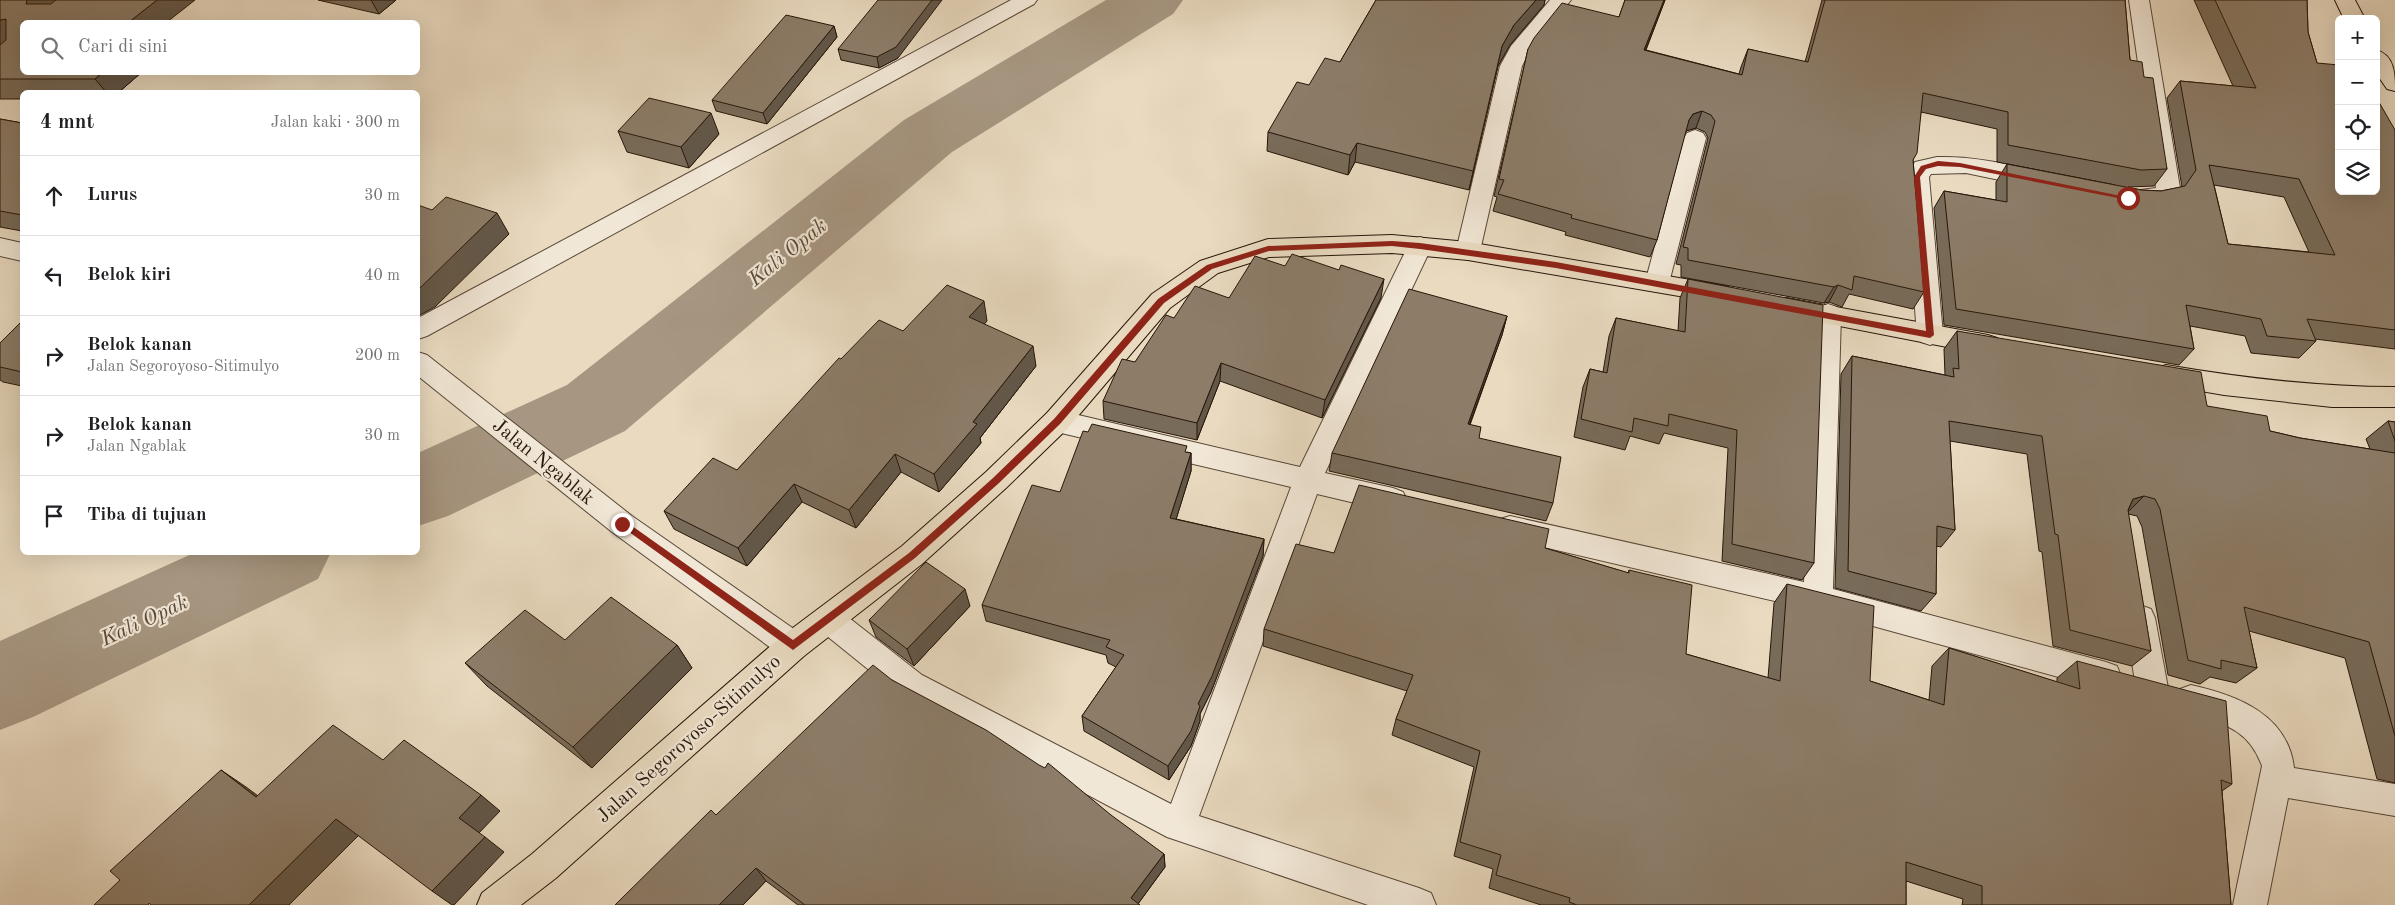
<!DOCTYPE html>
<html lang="id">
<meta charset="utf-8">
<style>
:root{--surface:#fff;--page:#f2f2f2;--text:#202124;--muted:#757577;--line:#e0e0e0}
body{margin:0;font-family:"Old Standard TT",serif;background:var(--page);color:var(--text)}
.controls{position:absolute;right:15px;top:15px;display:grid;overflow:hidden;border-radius:8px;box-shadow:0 5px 20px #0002}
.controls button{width:45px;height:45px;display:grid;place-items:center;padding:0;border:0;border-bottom:1px solid var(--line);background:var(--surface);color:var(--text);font:25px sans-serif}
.stop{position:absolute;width:15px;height:15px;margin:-11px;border:4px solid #8f2418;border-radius:50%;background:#fff}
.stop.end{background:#8f2418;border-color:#fff;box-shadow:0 1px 5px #0008}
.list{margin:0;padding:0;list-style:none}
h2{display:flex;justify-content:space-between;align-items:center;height:65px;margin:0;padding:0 20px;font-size:21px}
h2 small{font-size:16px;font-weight:400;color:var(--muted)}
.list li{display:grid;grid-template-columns:32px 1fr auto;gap:15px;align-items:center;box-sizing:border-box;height:80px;padding:0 20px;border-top:1px solid var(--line)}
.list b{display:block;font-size:19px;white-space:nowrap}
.list p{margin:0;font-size:16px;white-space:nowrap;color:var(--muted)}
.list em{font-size:16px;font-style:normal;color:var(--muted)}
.icon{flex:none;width:28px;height:28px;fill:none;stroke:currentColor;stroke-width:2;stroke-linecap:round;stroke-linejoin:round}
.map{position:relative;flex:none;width:2395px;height:905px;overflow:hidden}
.search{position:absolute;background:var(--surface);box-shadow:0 5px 20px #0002;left:20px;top:20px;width:400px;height:55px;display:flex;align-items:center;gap:12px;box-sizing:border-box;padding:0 18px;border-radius:8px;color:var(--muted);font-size:19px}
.panel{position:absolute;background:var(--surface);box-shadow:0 5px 20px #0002;left:20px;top:90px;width:400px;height:465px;border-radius:8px}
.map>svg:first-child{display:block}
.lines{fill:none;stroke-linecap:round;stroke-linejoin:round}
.river{fill:#a79782;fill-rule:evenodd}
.minor-casing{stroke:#584737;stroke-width:2}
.major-casing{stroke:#271609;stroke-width:2}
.minor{fill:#f1e7d6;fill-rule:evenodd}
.major{fill:#e9dac0;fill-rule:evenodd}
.wall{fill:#786b59;stroke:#271609;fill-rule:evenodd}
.shaded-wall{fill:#625749;stroke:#271609}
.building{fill:#8c7c68;stroke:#271609;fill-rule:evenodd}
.route{fill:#8f2418}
.labels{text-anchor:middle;stroke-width:4.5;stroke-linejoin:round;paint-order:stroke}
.street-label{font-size:20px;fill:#271609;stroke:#f1e7d6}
.water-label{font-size:21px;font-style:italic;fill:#5a4a39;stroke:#f1e7d6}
</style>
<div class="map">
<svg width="2395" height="905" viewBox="0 0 2395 905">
<rect width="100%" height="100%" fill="#e9dac0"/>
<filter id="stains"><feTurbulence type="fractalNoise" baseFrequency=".004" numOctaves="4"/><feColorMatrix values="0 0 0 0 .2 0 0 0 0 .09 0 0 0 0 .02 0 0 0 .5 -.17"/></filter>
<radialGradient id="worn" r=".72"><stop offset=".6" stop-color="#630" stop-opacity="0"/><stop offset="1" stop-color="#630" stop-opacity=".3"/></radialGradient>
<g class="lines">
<!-- river -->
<g class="river">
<polygon points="1106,0 1183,0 1173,14 952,152 625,431 448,516 418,526 418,453 567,385 904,120"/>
<polygon points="196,552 331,552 318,579 33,717 0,730 0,641"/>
</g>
<defs>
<g id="minor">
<polygon points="1011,0 1037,0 1034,4 427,336 418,339 418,318"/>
<polygon points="1550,0 1571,0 1528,54 1522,66 1480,251 1477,257 1468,260 1459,257 1456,251 1500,66 1511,46"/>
<path d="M2129,0h20l31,188 -9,14c-14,4 -31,6 -45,2l-4,-6 4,-6 30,-4z"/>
<polygon points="1695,130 1703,133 1706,138 1669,283 1666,289 1657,292 1648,289 1645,283 1684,138 1687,133"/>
<path d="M1937,157c37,-1 74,7 109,17l4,6 -4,6 -8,2 -72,-15 -35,1 -2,3 14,158 -4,7 -9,3 -9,-3 -4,-7 -12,-158 10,-15z"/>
<polygon points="1420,237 1429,240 1432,246 1325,473 1393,488 1403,492 1407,500 1403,508 1393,512 1317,494 1199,816 1419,888 1431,893 1436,905 1368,905 1167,837 900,695 817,628 813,619 817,610 828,606 839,610 922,675 1171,804 1291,487 1057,432 1047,429 1043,421 1047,413 1057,410 1300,467 1408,246 1411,240"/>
<polygon points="0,238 22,243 22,261 0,256"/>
<polygon points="1828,304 1837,307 1841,314 1833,589 2106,662 2117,666 2121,676 2117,686 2106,690 1818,611 1500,537 1496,528 1500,519 1510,516 1804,582 1815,314 1819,307"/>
<polygon points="418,352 427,355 632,516 804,636 808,646 804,656 793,660 782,656 612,532 418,376"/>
<polygon points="2140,605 2151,609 2155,618 2168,688 2163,698 2152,702 2141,698 2136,688 2125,618 2129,609"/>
<path d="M2191,685c45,10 97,29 103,83l101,16v32l-107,-18 -21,107h-34l29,-139c-15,-42 -46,-43 -82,-57l-5,-10 5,-10z"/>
</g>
<g id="major">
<polygon points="2335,0 2355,0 2365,19 2344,19"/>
<path d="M2376,50c19,5 19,25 19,41l-8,-2 -11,-16z"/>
<polygon points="1392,235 1468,242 1720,285 1729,287 1733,294 1729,301 1720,303 1468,260 1392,253 1269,257 1218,273 1170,308 1067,429 1006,488 922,564 804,656 556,878 521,905 477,905 482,893 532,854 782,636 902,546 986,472 1047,413 1152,294 1200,261 1268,239"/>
<polygon points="1787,298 1988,335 1997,338 2001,345 1997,352 1988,355 1778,314 1774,307 1778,300"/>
<path d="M2166,365c77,13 151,22 229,22v20h-63l-108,-12 -58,-10 -9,-3 -4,-7 4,-7z"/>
</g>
</defs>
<!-- minor casing -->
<use href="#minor" class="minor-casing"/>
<!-- major casing -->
<use href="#major" class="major-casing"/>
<!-- minor -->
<use href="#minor" class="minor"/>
<!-- major -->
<use href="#major" class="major"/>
</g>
<!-- wall -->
<g class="wall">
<polygon points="0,0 22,22 142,72 119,92 22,92 22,99 0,99"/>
<polygon points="318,0 396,0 379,14"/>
<polygon points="1376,0 1545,0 1544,5 1510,45 1498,66 1469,190 1355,162 1348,175 1267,151 1268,132 1309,85 1340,62"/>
<path d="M1625,0h40l-19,50 93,24 2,-7 7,-18 57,13 17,-62h303l5,60 14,17 23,92 -13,17 -26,1 13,3 20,1 21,-4 -15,-89 13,-17 53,5 -39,-86h113l1,32 9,31 78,67v219l-80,-10 1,2 -17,17 -48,-5 -6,-17 -55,-10 4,23 -15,16 -235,-40 -10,-117 10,-17 52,9v-18l11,-18 108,21 -118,-23v-33l-76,-17 -8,48 11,132 -11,17 -64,-15 -7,13 -13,-5 -5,1 -143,-26v-12l-5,-1 32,-126 -3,-6 -9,-4 -10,3 -1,2 -28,107 -7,17 -85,-22 1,-3 -73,-21 4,-14 -3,-1 34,-147 91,-32zM2214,185l70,12 25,55 -81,-8z"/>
<polygon points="834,26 837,37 767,124 716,111 712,100"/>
<polygon points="838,49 898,58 879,68 841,60"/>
<polygon points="0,119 22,123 22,231 0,227"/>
<polygon points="618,131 719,134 689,168 627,152"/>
<polygon points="1688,279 1814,563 1802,580 1722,561 1728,448 1664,433 1659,444 1630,436 1625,450 1574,437 1583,387 1590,369 1603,372 1609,336 1616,318 1678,331 1680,298"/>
<polygon points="1229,298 1381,298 1322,418 1220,381 1197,440 1104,419 1103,401 1135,362 1174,318"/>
<polygon points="1507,316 1502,335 1470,425 1479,438 1553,503 1546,521 1329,471 1332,453"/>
<polygon points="22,321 22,386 3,382 0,380 0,343"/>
<polygon points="987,321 984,324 1036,366 980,438 981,443 939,492 901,472 856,528 802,502 747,566 674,529 664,511 737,470 841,359 903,331"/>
<polygon points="1957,331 2207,406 2270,431 2300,438 2370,449 2366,439 2388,421 2395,422 2395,783 2377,779 2345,658 2249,631 2257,668 2236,683 2210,677 2200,684 2168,675 2142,527 2137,516 2128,514 2151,651 2132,666 2053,646 2042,552 2039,551 2027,454 1950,441 1955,530 1941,547 1936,546 1936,594 1921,611 1835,588 1841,374 1852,356 1945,375 1944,349"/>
<polygon points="1187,452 1191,453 1191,471 1176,519 1264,539 1263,556 1211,692 1200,714 1200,721 1191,746 1169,780 1084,731 1082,716 1116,667 1108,663 1106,655 986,621 982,605"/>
<polygon points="1545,548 1628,573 1629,570 1686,654 1768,678 1774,603 1787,584 1870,681 1929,700 1932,666 1949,648 2057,682 2057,678 2077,661 2232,784 2222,791 2231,905 1962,905 1963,899 1906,881 1906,905 1541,905 1489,888 1493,869 1454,856 1474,767 1392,735 1396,719 1407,691 1263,646 1264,629 1334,553"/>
<polygon points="970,606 914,666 876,637 869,620"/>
<polygon points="677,645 692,668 592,768 487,686 465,663"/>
<polygon points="892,680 1164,854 1165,867 1138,904 1140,905 798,905 766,881 743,905 615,905 716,815"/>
</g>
<!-- shaded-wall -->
<g class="shaded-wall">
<polygon points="27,0 66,0 45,16 26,4"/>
<polygon points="157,0 195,0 167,22 129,22"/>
<polygon points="371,0 396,0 379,14"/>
<polygon points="932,0 942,0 898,58 879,68 877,57"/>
<polygon points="1536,0 1545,0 1544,5 1510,45 1498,66 1469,190 1502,46 1514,25"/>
<polygon points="1664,0 1665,0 1639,67 1644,50"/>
<polygon points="6,19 22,38 0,52 0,20"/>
<polygon points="834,26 837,37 767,124 763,113"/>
<polygon points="103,72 142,72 119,92 106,92 95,79"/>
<polygon points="1702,111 1696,128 1686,131 1682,138 1689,120 1693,114"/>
<polygon points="711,113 719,134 689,168 681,147"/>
<polygon points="1357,143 1355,162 1348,175 1350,155"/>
<polygon points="497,213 509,234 435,307 418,316 418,289"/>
<polygon points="1384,279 1381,298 1322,418 1325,400"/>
<polygon points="1838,285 1829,302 1824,303 1834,287"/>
<polygon points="984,301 987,321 973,337 969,317"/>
<polygon points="1507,316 1502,335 1463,442 1468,424"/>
<polygon points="1033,346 1036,366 980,438 981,443 939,492 934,474 973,422"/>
<polygon points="1221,363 1220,381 1197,440 1197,423"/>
<polygon points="1191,453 1191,471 1171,536 1170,518"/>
<polygon points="895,454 901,472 856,528 849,510"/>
<polygon points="794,484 802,502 747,566 738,548"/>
<polygon points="2144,496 2127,513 2133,499"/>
<polygon points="1264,539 1263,556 1211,692 1200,714 1200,721 1191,746 1169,780 1168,766 1198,704"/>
<polygon points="965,589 970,606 914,666 907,649"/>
<polygon points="677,645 692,668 592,768 573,747"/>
<polygon points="221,770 246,787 281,813 256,797"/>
<polygon points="481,795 500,811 478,834 459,818"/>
<polygon points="336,819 359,835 289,905 249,905"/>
<polygon points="485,837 504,852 454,905 452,905 432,891"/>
<polygon points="1164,854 1165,867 1137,905 1131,898"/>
<polygon points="756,868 766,881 743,905 719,905"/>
</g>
<!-- building -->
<g class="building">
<polygon points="0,0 27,0 26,4 51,4 56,0 157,0 129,22 22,22 22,72 103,72 95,79 0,79 0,45 6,40 6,19 0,20"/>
<polygon points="878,0 932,0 896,47 877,57 838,49"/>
<polygon points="1376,0 1536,0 1514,25 1502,46 1473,171 1357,143 1350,155 1268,132 1297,82 1309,85 1325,58 1340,62"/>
<polygon points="1625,0 1664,0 1644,50 1742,75 1748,49 1808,62 1825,0 2125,0 2130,60 2142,62 2144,77 2153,78 2167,169 2141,170 2008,145 2008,112 1923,93 1917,153 1913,160 1924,292 1854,276 1852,290 1838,285 1834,287 1688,260 1688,248 1683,247 1715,121 1711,115 1702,111 1693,114 1689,120 1657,240 1571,218 1572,215 1498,194 1504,180 1499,179 1528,49 1534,38 1562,3 1619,17"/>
<path d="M2215,0h92l1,32 9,31 22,2v126h37v-94l19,33v200l-88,-11 9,22 -49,-5 -6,-17 -75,-14 8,44 -238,-40 -12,-118 63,11v-38l134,26 20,1 24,-5 11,-16 -16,-89 76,7zM2209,165l90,14 36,76 -107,-11z"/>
<polygon points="786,15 834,26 763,113 712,100"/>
<polygon points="649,98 711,113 681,147 618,131"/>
<polygon points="0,119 22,123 22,215 0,211"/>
<polygon points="446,197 497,213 421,287 418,289 418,205 432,210"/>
<polygon points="1292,254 1339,270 1341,265 1384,279 1325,400 1221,363 1197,423 1103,401 1122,359 1135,362 1166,315 1174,318 1195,286 1229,298 1255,256 1285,266"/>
<polygon points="1688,279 1823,305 1814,563 1732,544 1737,430 1669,414 1668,426 1634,418 1632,432 1581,419 1590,369 1607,373 1616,318 1685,332"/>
<polygon points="947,285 984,301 969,317 1033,346 973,422 977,424 934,474 895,454 849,510 794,484 738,548 664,511 713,458 737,470 839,358 841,359 879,320 903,331"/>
<polygon points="1409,289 1507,316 1468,424 1481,427 1479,438 1561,457 1553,503 1332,453"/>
<polygon points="22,321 22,372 0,367 0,343"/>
<polygon points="1957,331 2201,372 2207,406 2267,416 2270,431 2300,438 2395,453 2395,736 2369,642 2244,607 2257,668 2221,660 2221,669 2188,660 2160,509 2155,499 2144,496 2133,499 2128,510 2151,651 2070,630 2058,535 2055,534 2042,436 1949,421 1955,530 1937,526 1936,594 1848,571 1852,356 1954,377 1953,368 1959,369"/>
<polygon points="2388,421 2395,422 2395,441"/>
<polygon points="1092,424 1187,446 1185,452 1191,453 1170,518 1264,539 1212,676 1198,704 1200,706 1191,731 1168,766 1082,716 1124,655 1106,647 1110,640 982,605 1032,485 1060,492 1083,431 1088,432"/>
<polygon points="1359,485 1549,529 1545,548 1629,573 1629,570 1692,585 1686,654 1780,681 1787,584 1874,606 1870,681 1944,705 1949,648 2080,689 2077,661 2226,701 2232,784 2221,780 2231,905 1982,905 1982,886 1906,862 1906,905 1577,905 1569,902 1570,898 1496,875 1501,855 1460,842 1480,751 1396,719 1413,675 1264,629 1296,544 1334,553"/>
<polygon points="926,562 965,589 907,649 869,620"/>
<polygon points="611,597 677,645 573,747 465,663 525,610 565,640"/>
<polygon points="873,665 892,680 986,730 1039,765 1045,768 1048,763 1111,815 1164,854 1131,898 1140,905 805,905 756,868 719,905 615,905 711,810 716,815"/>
<polygon points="333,725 383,760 404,740 481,795 459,818 485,837 432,891 336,819 249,905 151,905 149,903 148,905 94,905 120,880 110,871 221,770 256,797"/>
</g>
<!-- route -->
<polygon class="route" points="1938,161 1960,163 2131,198 2128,200 1960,167 1938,166 1926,169 1920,177 1934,335 1930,338 1556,268 1420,249 1392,246 1269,251 1212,269 1164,303 1060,424 999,483 915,558 793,650 618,524 622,520 625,521 793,640 909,553 993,478 1054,419 1158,299 1207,265 1268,246 1392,241 1420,243 1556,262 1926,331 1914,177 1921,166"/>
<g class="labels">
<!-- street labels -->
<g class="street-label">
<text transform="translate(544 461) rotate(39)" y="7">Jalan Ngablak</text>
<text transform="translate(688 738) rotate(-42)" y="7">Jalan Segoroyoso-Sitimulyo</text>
</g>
<!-- water labels -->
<g class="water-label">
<text transform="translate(787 252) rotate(-39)" y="7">Kali Opak</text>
<text transform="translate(144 620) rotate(-25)" y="7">Kali Opak</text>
</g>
</g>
<rect width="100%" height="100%" filter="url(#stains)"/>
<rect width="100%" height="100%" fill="url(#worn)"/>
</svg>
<div class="controls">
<button>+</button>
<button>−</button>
<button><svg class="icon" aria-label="locate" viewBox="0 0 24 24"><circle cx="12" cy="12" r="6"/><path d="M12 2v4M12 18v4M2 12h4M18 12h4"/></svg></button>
<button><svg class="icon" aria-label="layers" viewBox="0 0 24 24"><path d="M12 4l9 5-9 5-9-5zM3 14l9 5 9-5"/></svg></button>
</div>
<div class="stop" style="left:2128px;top:198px"></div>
<div class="stop end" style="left:622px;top:524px"></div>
<div class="search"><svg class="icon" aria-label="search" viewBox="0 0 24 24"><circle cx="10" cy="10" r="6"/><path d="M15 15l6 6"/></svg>Cari di sini</div>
<section class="panel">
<h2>4 mnt<small>Jalan kaki · 300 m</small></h2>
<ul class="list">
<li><svg class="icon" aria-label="ahead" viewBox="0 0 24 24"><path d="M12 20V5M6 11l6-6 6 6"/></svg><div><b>Lurus</b></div><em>30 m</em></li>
<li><svg class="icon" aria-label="left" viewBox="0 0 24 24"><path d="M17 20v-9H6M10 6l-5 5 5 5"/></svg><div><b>Belok kiri</b></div><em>40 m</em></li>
<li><svg class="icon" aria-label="right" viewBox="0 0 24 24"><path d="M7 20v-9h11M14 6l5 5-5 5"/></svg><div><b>Belok kanan</b><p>Jalan Segoroyoso-Sitimulyo</p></div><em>200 m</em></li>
<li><svg class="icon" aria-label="right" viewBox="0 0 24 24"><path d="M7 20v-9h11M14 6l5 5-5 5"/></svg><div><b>Belok kanan</b><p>Jalan Ngablak</p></div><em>30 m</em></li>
<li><svg class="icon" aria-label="arrive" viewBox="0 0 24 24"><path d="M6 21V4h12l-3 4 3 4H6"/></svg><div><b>Tiba di tujuan</b></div></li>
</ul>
</section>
</div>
